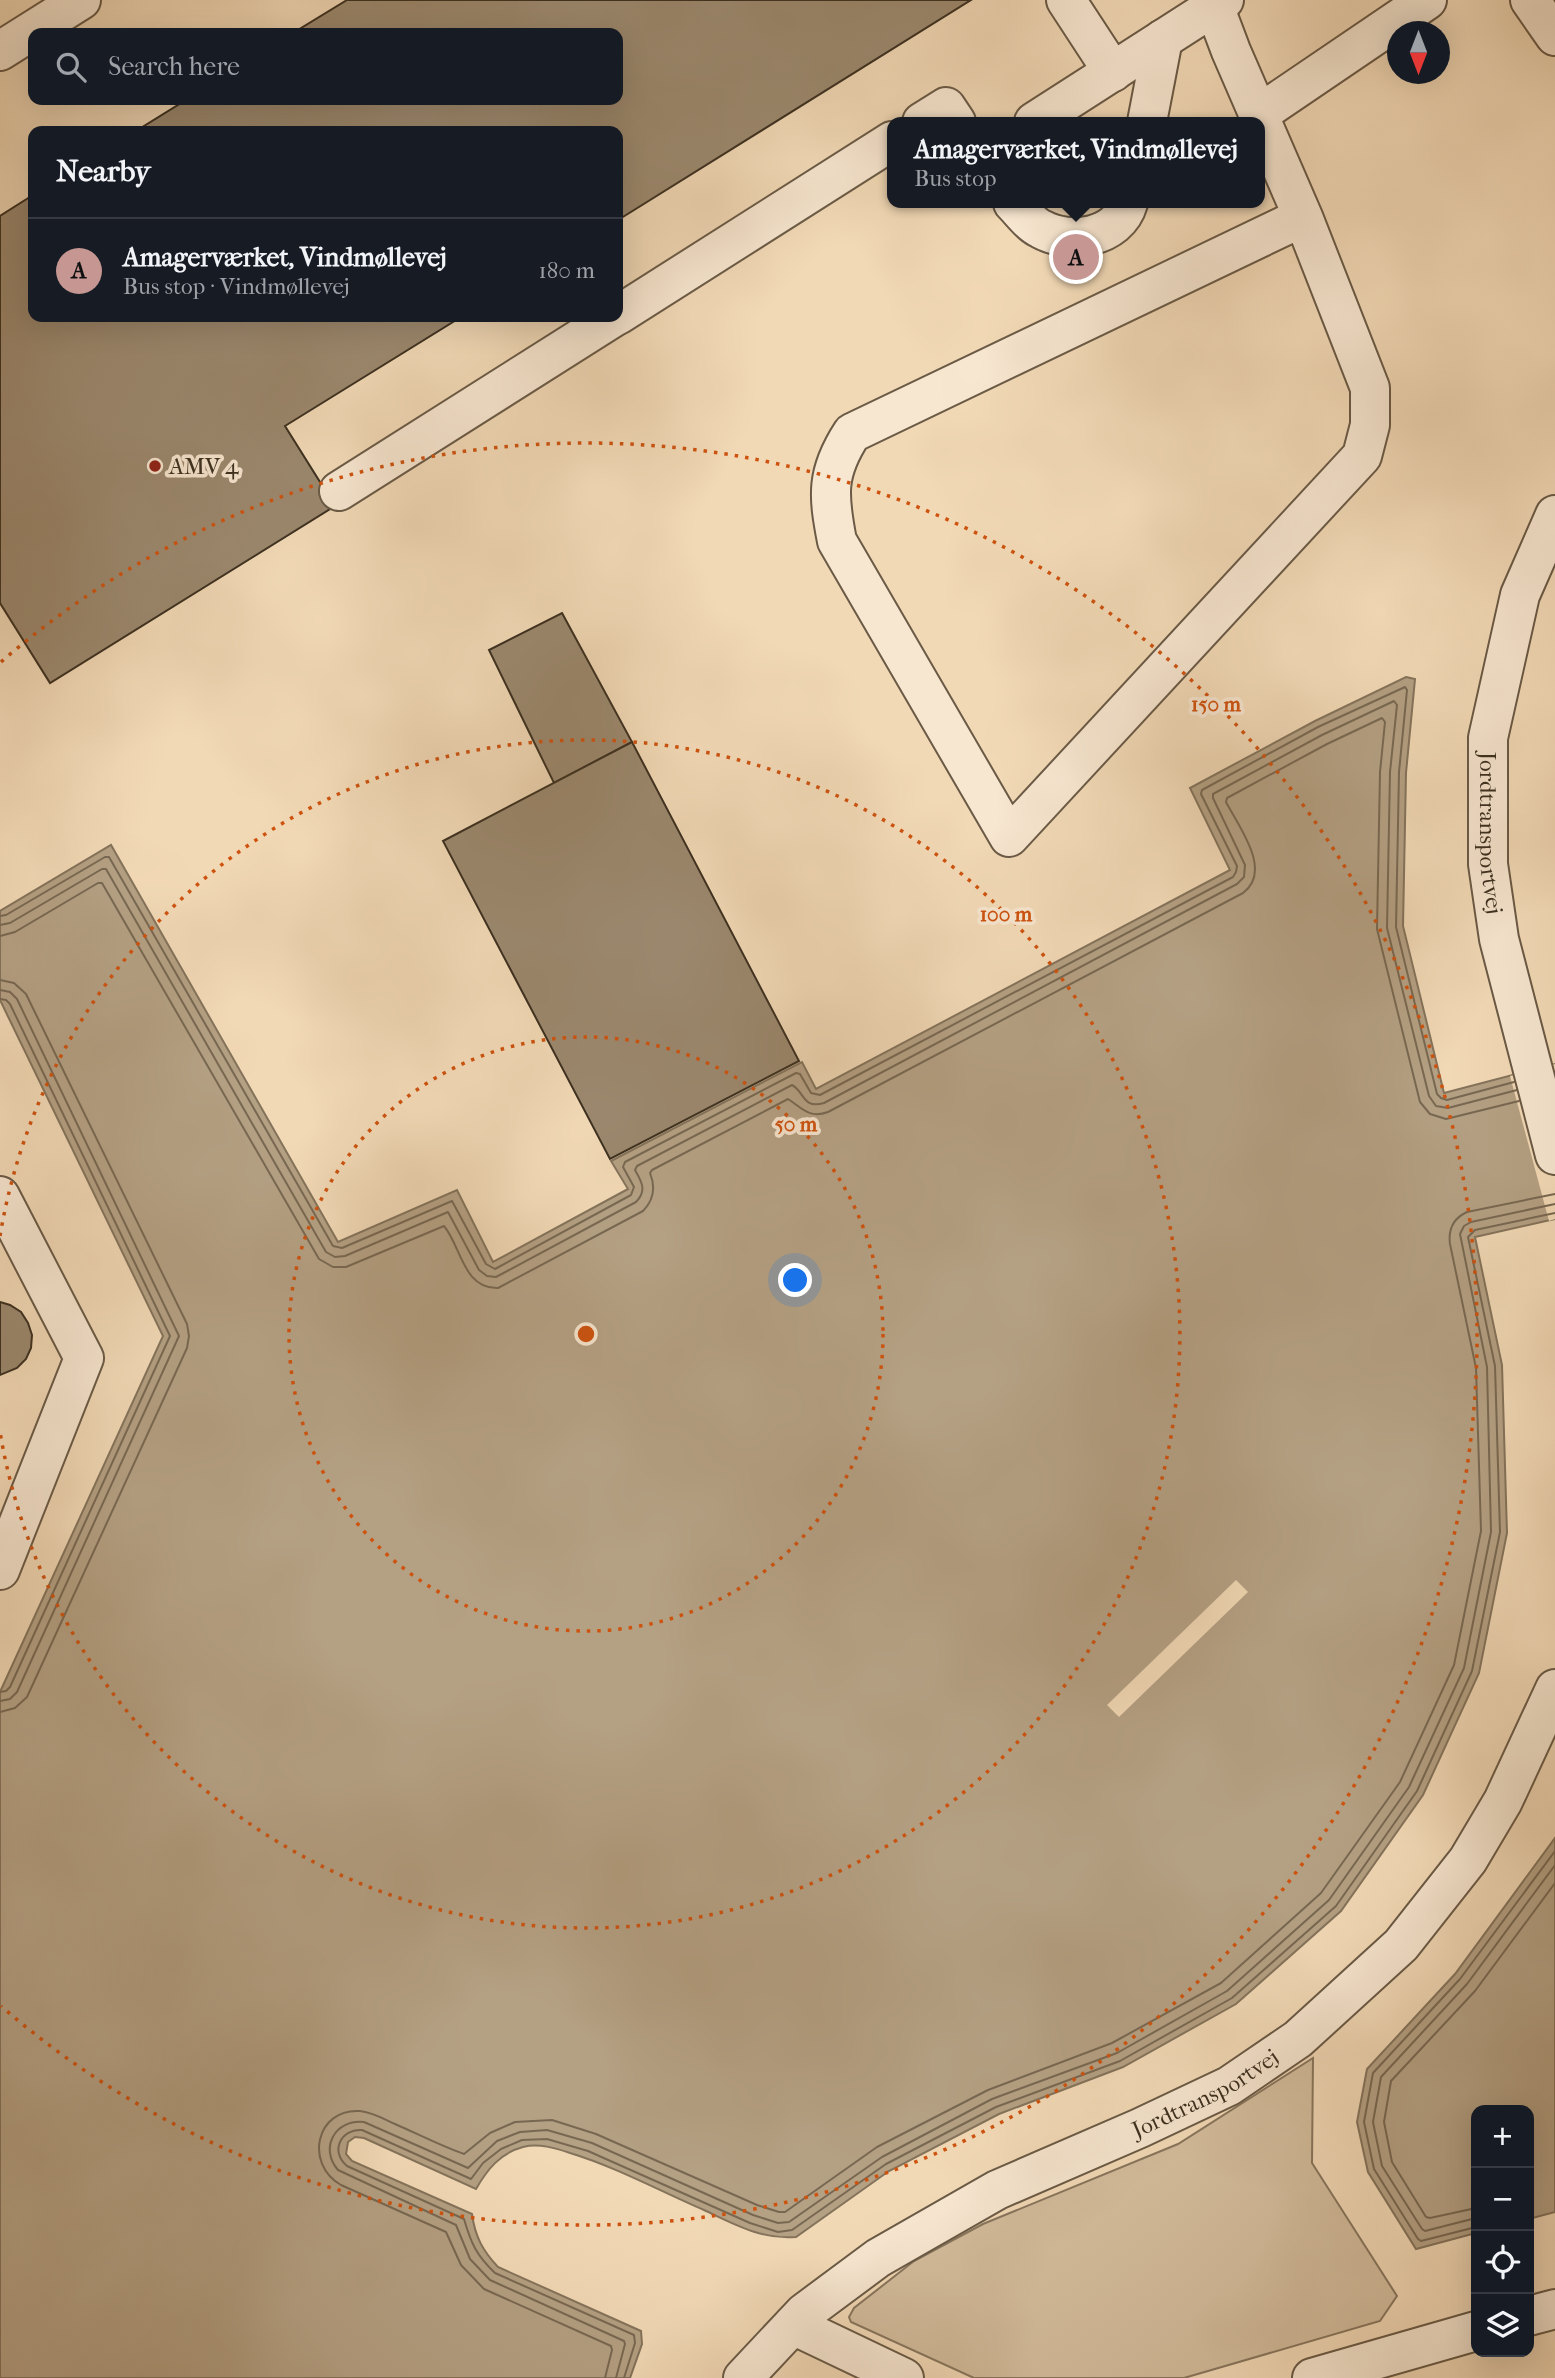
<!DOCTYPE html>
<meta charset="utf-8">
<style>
:root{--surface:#171b24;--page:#20242c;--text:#f1f3f6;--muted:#9ea1a6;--line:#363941;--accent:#c59692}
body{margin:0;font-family:"IM FELL French Canon",serif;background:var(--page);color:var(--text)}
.controls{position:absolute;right:21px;bottom:21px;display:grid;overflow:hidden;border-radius:14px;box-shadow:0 7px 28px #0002}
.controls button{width:63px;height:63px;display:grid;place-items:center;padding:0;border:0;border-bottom:2px solid var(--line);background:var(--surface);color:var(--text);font:35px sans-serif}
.compass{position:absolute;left:1387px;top:21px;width:63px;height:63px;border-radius:50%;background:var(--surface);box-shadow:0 7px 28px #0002;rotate:180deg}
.you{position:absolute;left:796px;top:1281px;width:24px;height:24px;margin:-18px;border:5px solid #fff;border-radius:50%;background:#1a73e8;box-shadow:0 0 0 10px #1a73e833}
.badge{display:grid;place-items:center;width:46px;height:46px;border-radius:50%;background:var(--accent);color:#111;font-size:23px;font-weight:700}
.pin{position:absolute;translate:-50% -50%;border:4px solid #fff;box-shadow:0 2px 7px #0006}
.popup{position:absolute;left:887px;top:117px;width:378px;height:91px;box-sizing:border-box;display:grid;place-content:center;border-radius:14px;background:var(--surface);filter:drop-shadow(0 2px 5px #0005);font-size:23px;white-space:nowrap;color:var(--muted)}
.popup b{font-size:26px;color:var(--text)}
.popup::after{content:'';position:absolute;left:50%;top:100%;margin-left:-14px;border:14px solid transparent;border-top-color:var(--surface)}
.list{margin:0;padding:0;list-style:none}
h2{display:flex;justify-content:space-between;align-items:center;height:91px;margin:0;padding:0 28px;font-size:30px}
h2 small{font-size:23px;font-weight:400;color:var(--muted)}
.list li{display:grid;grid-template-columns:46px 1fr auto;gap:21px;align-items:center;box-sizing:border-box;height:105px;padding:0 28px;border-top:2px solid var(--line)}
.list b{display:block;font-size:26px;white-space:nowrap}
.list p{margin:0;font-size:23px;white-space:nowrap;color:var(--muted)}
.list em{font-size:23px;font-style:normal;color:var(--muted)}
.icon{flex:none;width:38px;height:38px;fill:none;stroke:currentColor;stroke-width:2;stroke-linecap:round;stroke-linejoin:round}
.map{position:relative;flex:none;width:1555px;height:2378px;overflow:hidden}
.search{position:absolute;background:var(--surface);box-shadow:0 7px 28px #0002;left:28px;top:28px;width:595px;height:77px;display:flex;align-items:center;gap:18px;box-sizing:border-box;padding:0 24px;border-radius:14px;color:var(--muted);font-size:26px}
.panel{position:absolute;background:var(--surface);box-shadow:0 7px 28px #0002;left:28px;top:126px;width:595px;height:196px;border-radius:14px}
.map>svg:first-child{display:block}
.green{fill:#d3bc9c;stroke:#88765e;stroke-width:2}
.water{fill:#b4a083;stroke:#84735b;stroke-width:2}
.pier{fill:#f2d9b6}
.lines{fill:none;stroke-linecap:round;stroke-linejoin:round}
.shore{stroke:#786852;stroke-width:2}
.building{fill:#9b886e;stroke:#3c3020;stroke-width:2}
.minor-casing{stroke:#6a5a46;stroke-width:42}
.minor{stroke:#f7e6d0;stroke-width:38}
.ring{fill:none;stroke:#ce530f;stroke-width:3.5;stroke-dasharray:3.5 7}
.poi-dot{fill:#8f2418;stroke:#f7e6d0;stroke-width:2.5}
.labels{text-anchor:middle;stroke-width:7;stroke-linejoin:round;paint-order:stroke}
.poi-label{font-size:23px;fill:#3c3020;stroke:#f7e6d0;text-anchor:start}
.street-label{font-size:23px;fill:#3c3020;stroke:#f7e6d0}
.centre{fill:#ce530f;stroke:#f7e6d0;stroke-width:3.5}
.ring-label{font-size:21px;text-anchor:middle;font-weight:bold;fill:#ce530f;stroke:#f7e6d0;stroke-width:7;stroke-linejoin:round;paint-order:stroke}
</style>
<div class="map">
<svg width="1555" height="2378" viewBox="0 0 1555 2378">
<rect width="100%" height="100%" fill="#f2d9b6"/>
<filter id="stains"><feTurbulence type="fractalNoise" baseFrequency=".00286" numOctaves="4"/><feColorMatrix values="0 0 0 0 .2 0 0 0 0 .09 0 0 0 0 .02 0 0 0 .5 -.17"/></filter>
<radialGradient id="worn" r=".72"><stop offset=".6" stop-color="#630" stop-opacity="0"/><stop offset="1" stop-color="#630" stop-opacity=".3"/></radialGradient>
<!-- green -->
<polygon class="green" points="1313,2058 1312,2163 1397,2296 1380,2321 1184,2378 974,2378 851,2322 849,2317 854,2308 914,2261 983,2224 1178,2144"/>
<!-- water -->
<g class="water">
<path d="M1406,677l9,2 -9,94 -3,153 41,167 111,-29v155l-80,18 27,128 5,168 -28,140 -56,122 -82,116 -105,93 -113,63 -124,47 -110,57 -93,66c-34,3 -62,-13 -92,-27 -44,-19 -88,-43 -134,-57 -15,-5 -31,-10 -47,-6 -23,6 -36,23 -47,42l-112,-51 -9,-1 -7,5 -2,12 6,7 120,53c3,23 11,37 26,53l143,64 1,13 -12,34h-630v-686l163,-356 -163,-336v-89l111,-66 227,397 119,-52 36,72 135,-73 -17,-28 191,-99 14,27 414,-219 -40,-82 125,-67z"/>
<polygon points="1555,1838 1555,2212 1529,2219 1529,2110 1476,2110 1476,2233 1416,2249 1368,2172 1357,2122 1367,2069 1455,1974"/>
</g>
<!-- pier -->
<g class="pier">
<polygon points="1555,1064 1555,1219 1549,1221 1510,1076"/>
<polygon points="1236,1580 1248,1592 1119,1717 1107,1705"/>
</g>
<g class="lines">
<!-- shore -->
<g class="shore">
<polyline points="0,916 6,915 105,857 109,857 333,1246 342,1248 452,1201 486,1264 495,1269 631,1195 634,1187 623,1167 625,1162 796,1073 800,1074 811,1093 820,1095 1233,877 1236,872 1237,866 1201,794 1202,790 1318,727 1405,687 1407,690 1399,772 1396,927 1437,1094 1441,1098 1447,1100 1514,1082"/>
<path d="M0,925l10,-2 92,-54h4l220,383 9,5 10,-1 103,-44 31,58 8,6 9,1 140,-75c11,-11 6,-20 -1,-32l2,-4 155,-81c13,7 10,24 32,18l413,-219 7,-7 1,-12 -32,-67v-4l109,-59 72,-34 3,4 -7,67 -3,156 42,168 7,10 12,2 69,-18"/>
<path d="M0,936l15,-4 83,-49h4l217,376 14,8h13l98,-41c17,20 19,63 54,62l145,-77c11,-11 13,-23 7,-38l2,-3 136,-71c14,9 21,20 40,13l415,-219c30,-22 -4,-66 -17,-91l1,-4 100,-54 55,-26 3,4 -5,50 -3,157 43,173 10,12 16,5 73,-18"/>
<polyline points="0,980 14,983 26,994 187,1324 189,1336 187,1348 27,1697 15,1708 0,1712"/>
<polyline points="0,990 10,992 17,999 179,1336 17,1692 10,1699 0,1701"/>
<polyline points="0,999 6,1000 10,1004 170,1336 10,1687 6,1691 0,1692"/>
<polyline points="1476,2208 1430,2218 1426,2217 1392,2162 1384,2122 1391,2081 1475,1991 1555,1883"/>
<polyline points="1476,2218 1425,2231 1422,2229 1382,2166 1373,2122 1381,2077 1467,1984 1555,1865"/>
<polyline points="1476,2227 1421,2241 1418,2239 1374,2169 1364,2122 1373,2073 1460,1979 1555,1851"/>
<path d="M605,2378l7,-28 -1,-4 -127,-57 -23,-24 -15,-33 -105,-47c-37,-21 -25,-77 19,-74 12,1 24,8 35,13 23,10 46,22 69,30l26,-21 25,-11 37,-2 44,14 161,71 22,7h6l92,-65 111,-57 124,-47 109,-60 100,-90 79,-111 54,-117 27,-134 -5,-163 -26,-124c-2,-15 4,-26 17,-32l88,-18"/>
<path d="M616,2378l9,-34 -1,-3 -134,-61 -20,-21 -14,-34 -118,-55c-19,-22 -3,-51 26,-48l104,46 29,-27 23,-9 27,-2 45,13 161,72 25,8 11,-1 93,-65 110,-58 125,-46 110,-62 102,-91 80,-113 55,-119 27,-136 -4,-165 -27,-133 4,-8 7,-4 84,-18"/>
<path d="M624,2378l11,-35 -1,-8 -139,-62c-19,-18 -24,-30 -31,-54l-117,-53c-17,-14 -7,-37 15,-36l109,49 12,-16 18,-14 21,-9 25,-1 41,12 162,72 28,9 14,-2 94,-66 110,-57 124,-46 112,-63 104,-92 81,-115 55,-120 28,-139 -5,-166 -27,-129 7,-7 80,-17"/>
</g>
</g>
<!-- building -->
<g class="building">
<polygon points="347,0 971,0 618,220 618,131 136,131 186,100 618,100 618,33 293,33"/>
<polygon points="33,195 33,317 461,317 285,426 335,506 50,683 0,603 0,216"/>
<polygon points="562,613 632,742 554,783 489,650"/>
<polygon points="632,742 799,1061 610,1159 443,841"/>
<polygon points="0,1302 10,1305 21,1312 28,1323 32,1335 31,1348 26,1359 17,1368 0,1375"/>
</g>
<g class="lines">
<defs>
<g id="minor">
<polyline points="1066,0 1113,72"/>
<polyline points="1530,0 1555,36"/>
<path d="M1214,6l17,45 72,166 67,171v37l-8,31 -353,381 -172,-296c-9,-46 -11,-68 15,-108l451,-216"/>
<polyline points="0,51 81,0"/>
<polyline points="1259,114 1427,0"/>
<polyline points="922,122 946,107 956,122"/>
<polyline points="1034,122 1224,0"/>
<polyline points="1147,122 1163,39"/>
<path d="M1013,203c8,8 17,21 28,26 29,16 77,9 87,-26"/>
<polyline points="618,315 892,141"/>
<polyline points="339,491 614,317"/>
<path id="s1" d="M1555,515l-35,80 -32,143v126l11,75 56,216"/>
<polyline points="0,1196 84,1358 0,1570"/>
<polyline points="1529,2316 1555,2309"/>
<polyline points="793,2325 904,2378"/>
<path id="s2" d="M743,2378l61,-65 74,-55 119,-68 143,-62 89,-42 69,-47 103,-94 67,-85 35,-59 52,-112"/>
<polyline points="1312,2378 1476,2331"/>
</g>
</defs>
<!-- minor casing -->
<use href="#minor" class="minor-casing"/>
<!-- minor -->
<use href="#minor" class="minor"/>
</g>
<!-- distance rings -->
<g class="ring">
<circle cx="586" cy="1334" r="297"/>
<path d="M0 1236A594 594 0 1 1 0 1432"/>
<path d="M1 662A891 891 0 1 1 1 2006"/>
</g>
<!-- markers -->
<circle class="poi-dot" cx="155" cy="466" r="7"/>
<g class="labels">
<!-- poi labels -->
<g class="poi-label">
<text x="169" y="474">AMV 4</text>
</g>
<!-- street labels -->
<g class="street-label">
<text dy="8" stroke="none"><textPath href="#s1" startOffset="329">Jordtransportvej</textPath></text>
<text dy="8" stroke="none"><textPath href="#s2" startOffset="548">Jordtransportvej</textPath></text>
</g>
</g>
<circle cx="586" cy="1334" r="10" class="centre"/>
<g class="ring-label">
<text x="1216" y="711">150 m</text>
<text x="1006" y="921">100 m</text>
<text x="796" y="1131">50 m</text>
</g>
<rect width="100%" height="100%" filter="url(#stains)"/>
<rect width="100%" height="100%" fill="url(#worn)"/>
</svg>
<div class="controls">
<button>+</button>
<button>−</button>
<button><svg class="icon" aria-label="locate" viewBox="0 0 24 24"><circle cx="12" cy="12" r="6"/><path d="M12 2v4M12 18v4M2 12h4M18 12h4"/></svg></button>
<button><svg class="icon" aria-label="layers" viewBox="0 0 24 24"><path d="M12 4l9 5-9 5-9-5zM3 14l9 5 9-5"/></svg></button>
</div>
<svg class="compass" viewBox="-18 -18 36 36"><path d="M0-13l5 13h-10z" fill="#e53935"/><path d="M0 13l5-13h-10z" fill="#9ea1a6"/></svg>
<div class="you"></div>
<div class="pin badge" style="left:1076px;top:257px">A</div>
<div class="popup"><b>Amagerværket, Vindmøllevej</b>Bus stop</div>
<div class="search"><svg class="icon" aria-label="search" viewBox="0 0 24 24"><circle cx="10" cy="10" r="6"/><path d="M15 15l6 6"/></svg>Search here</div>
<section class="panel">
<h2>Nearby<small></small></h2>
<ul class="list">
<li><span class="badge">A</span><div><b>Amagerværket, Vindmøllevej</b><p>Bus stop · Vindmøllevej</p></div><em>180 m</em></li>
</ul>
</section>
</div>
